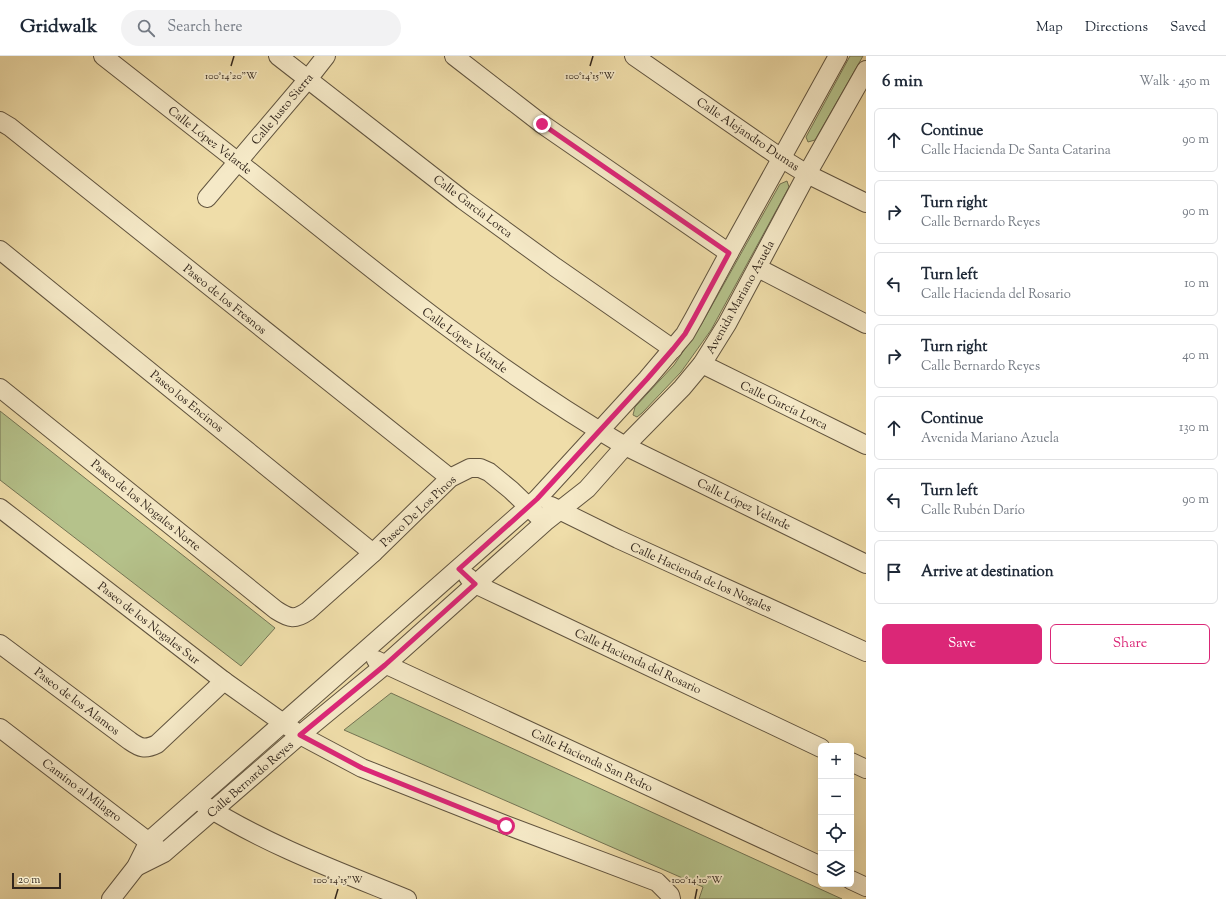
<!DOCTYPE html>
<meta charset="utf-8">
<style>
:root{--surface:#fff;--page:#f2f2f3;--text:#1f2937;--muted:#747a83;--line:#e0e1e3;--accent:#db2777}
body{margin:0;font-family:"Sorts Mill Goudy",serif;background:var(--page);color:var(--text)}
.controls{position:absolute;right:12px;bottom:12px;display:grid;overflow:hidden;border-radius:6px;box-shadow:0 4px 16px #0002}
.controls button{width:36px;height:36px;display:grid;place-items:center;padding:0;border:0;border-bottom:1px solid var(--line);background:var(--surface);color:var(--text);font:20px sans-serif}
.scale{position:absolute;left:12px;bottom:10px;width:49px;box-sizing:border-box;padding-left:4px;border:2px solid #32261c;border-top:0;font-size:11px;line-height:14px;white-space:nowrap;color:#32261c;-webkit-text-stroke:3px #f5e9c7;paint-order:stroke}
.stop{position:absolute;width:12px;height:12px;margin:-9px;border:3px solid #db2777;border-radius:50%;background:#fff}
.stop.end{background:#db2777;border-color:#fff;box-shadow:0 1px 4px #0008}
.list{margin:0;padding:0;list-style:none}
h2{display:flex;justify-content:space-between;align-items:center;height:52px;margin:0;padding:0 16px;font-size:17px}
h2 small{font-size:13px;font-weight:400;color:var(--muted)}
.list li{display:grid;grid-template-columns:26px 1fr auto;gap:12px;align-items:center;box-sizing:border-box;height:64px;margin:0 8px 8px;padding:0 8px;border:1px solid var(--line);border-radius:6px}
.list b{display:block;font-size:15px;white-space:nowrap}
.list p{margin:0;font-size:13px;white-space:nowrap;color:var(--muted)}
.list em{font-size:13px;font-style:normal;color:var(--muted)}
.actions{display:flex;gap:8px;padding:12px 16px}
.actions a{flex:1;padding:9px 0;border:1px solid var(--accent);border-radius:6px;text-align:center;font-size:14px;color:var(--accent)}
.actions .main{background:var(--accent);color:#fff}
.icon{flex:none;width:22px;height:22px;fill:none;stroke:currentColor;stroke-width:2;stroke-linecap:round;stroke-linejoin:round}
.map{position:relative;flex:none;width:866px;height:843px;overflow:hidden}
header{display:flex;align-items:center;gap:24px;box-sizing:border-box;height:56px;padding:0 20px;background:var(--surface);border-bottom:1px solid var(--line)}
header strong{font-size:19px}
nav{display:flex;gap:22px;margin-inline-start:auto;font-size:14px}
.search{width:280px;height:36px;background:var(--page);display:flex;align-items:center;gap:10px;box-sizing:border-box;padding:0 14px;border-radius:22px;color:var(--muted);font-size:15px}
main{display:flex}
aside{flex:1;background:var(--surface)}
.map>svg:first-child{display:block}
.green{fill:#b5c28b;stroke:#747454}
.lines{fill:none;stroke-linecap:round;stroke-linejoin:round}
.minor-casing{stroke:#61543f;stroke-width:20}
.minor{stroke:#f5e9c7;stroke-width:18}
.route{stroke:#db2777;stroke-width:5}
.ticks{fill:none;stroke:#32261c;stroke-width:1.5}
.labels{text-anchor:middle;stroke-width:3.5;stroke-linejoin:round;paint-order:stroke}
.street-label{font-size:12px;fill:#32261c;stroke:#f5e9c7}
.ticks-label{font-size:10px;text-anchor:middle;fill:#32261c;stroke:#f5e9c7;stroke-width:3.5;stroke-linejoin:round;paint-order:stroke}
</style>
<header>
<strong>Gridwalk</strong>
<div class="search"><svg class="icon" aria-label="search" viewBox="0 0 24 24"><circle cx="10" cy="10" r="6"/><path d="M15 15l6 6"/></svg>Search here</div>
<nav><a>Map</a><a>Directions</a><a>Saved</a></nav>
</header>
<main>
<div class="map">
<svg width="866" height="843" viewBox="0 0 866 843">
<rect width="100%" height="100%" fill="#efdda9"/>
<filter id="stains"><feTurbulence type="fractalNoise" baseFrequency=".005" numOctaves="4"/><feColorMatrix values="0 0 0 0 .2 0 0 0 0 .09 0 0 0 0 .02 0 0 0 .5 -.17"/></filter>
<radialGradient id="worn" r=".72"><stop offset=".6" stop-color="#630" stop-opacity="0"/><stop offset="1" stop-color="#630" stop-opacity=".3"/></radialGradient>
<!-- green -->
<g class="green">
<polygon points="850,0 863,0 815,84 808,86 806,81"/>
<polygon points="787,125 789,131 711,274 681,316 642,357 637,361 633,359 635,351 674,309 701,269 780,128"/>
<polygon points="0,355 275,572 241,610 0,424"/>
<polygon points="391,637 842,843 699,843 703,831 344,674"/>
</g>
<g class="lines">
<defs>
<g id="minor">
<path d="M103,0c44,35 89,70 134,105 125,100 249,204 388,285l241,118"/>
<polyline points="278,0 463,144 555,211 673,293"/>
<polyline points="454,0 542,68 729,197"/>
<polyline points="634,0 781,102 807,118 866,147"/>
<polyline points="0,65 10,71 450,422"/>
<polyline points="207,142 308,23 326,0"/>
<polyline points="0,194 373,497"/>
<polyline points="758,212 866,268"/>
<polyline points="702,308 866,389"/>
<path d="M0,332l276,222c14,9 19,10 32,1l65,-58 77,-75 20,-10h10l9,4 22,18 26,25"/>
<polyline points="551,450 618,483 866,596"/>
<polyline points="0,452 224,625 300,679 362,712 506,769 657,826 670,839 671,843"/>
<polyline points="468,521 475,528 821,692"/>
<path d="M0,588l130,97c10,7 15,9 27,3l67,-63"/>
<polyline points="376,604 821,810"/>
<polyline points="0,672 158,793"/>
<polyline points="851,706 866,713"/>
<path d="M204,749c63,40 134,66 203,94"/>
<polyline points="136,811 164,797 300,679 385,609 545,466 587,433 625,390 682,332 702,308 727,268 807,118 866,14"/>
<polyline points="851,824 866,831"/>
<polyline points="111,843 136,811 149,785 537,443 647,323 685,278 694,262 729,197 838,0"/>
</g>
</defs>
<!-- minor casing -->
<use href="#minor" class="minor-casing"/>
<!-- minor -->
<use href="#minor" class="minor"/>
</g>
<g class="lines">
<!-- route -->
<polyline class="route" points="506,770 362,712 300,679 385,609 475,528 459,513 537,443 647,323 673,293 685,278 694,262 729,197 542,68"/>
</g>
<!-- ticks -->
<path class="ticks" d="M231,10l3,-10M590,10l3,-10M335,843l3,-10M695,843l2,-10"/>
<g class="labels">
<!-- street labels -->
<g class="street-label">
<text transform="translate(282 53) rotate(-50)" y="4">Calle Justo Sierra</text>
<text transform="translate(748 78) rotate(34)" y="4">Calle Alejandro Dumas</text>
<text transform="translate(210 84) rotate(38)" y="4">Calle López Velarde</text>
<text transform="translate(473 150) rotate(37)" y="4">Calle García Lorca</text>
<text transform="translate(740 241) rotate(-61)" y="4">Avenida Mariano Azuela</text>
<text transform="translate(225 243) rotate(39)" y="4">Paseo de los Fresnos</text>
<text transform="translate(465 284) rotate(36)" y="4">Calle López Velarde</text>
<text transform="translate(187 345) rotate(39)" y="4">Paseo los Encinos</text>
<text transform="translate(784 349) rotate(26)" y="4">Calle García Lorca</text>
<text transform="translate(744 448) rotate(26)" y="4">Calle López Velarde</text>
<text transform="translate(146 449) rotate(39)" y="4">Paseo de los Nogales Norte</text>
<text transform="translate(418 455) rotate(-43)" y="4">Paseo De Los Pinos</text>
<text transform="translate(701 521) rotate(24)" y="4">Calle Hacienda de los Nogales</text>
<text transform="translate(149 567) rotate(38)" y="4">Paseo de los Nogales Sur</text>
<text transform="translate(638 605) rotate(25)" y="4">Calle Hacienda del Rosario</text>
<text transform="translate(77 645) rotate(37)" y="4">Paseo de los Alamos</text>
<text transform="translate(592 704) rotate(25)" y="4">Calle Hacienda San Pedro</text>
<text transform="translate(250 723) rotate(-41)" y="4">Calle Bernardo Reyes</text>
<text transform="translate(82 734) rotate(37)" y="4">Camino al Milagro</text>
</g>
</g>
<g class="ticks-label">
<text x="231" y="23">100°14'20"W</text>
<text x="590" y="23">100°14'15"W</text>
<text x="338" y="827">100°14'15"W</text>
<text x="697" y="827">100°14'10"W</text>
</g>
<rect width="100%" height="100%" filter="url(#stains)"/>
<rect width="100%" height="100%" fill="url(#worn)"/>
</svg>
<div class="controls">
<button>+</button>
<button>−</button>
<button><svg class="icon" aria-label="locate" viewBox="0 0 24 24"><circle cx="12" cy="12" r="6"/><path d="M12 2v4M12 18v4M2 12h4M18 12h4"/></svg></button>
<button><svg class="icon" aria-label="layers" viewBox="0 0 24 24"><path d="M12 4l9 5-9 5-9-5zM3 14l9 5 9-5"/></svg></button>
</div>
<div class="scale">20 m</div>
<div class="stop" style="left:506px;top:770px"></div>
<div class="stop end" style="left:542px;top:68px"></div>
</div>
<aside>
<h2>6 min<small>Walk · 450 m</small></h2>
<ul class="list">
<li><svg class="icon" aria-label="ahead" viewBox="0 0 24 24"><path d="M12 20V5M6 11l6-6 6 6"/></svg><div><b>Continue</b><p>Calle Hacienda De Santa Catarina</p></div><em>90 m</em></li>
<li><svg class="icon" aria-label="right" viewBox="0 0 24 24"><path d="M7 20v-9h11M14 6l5 5-5 5"/></svg><div><b>Turn right</b><p>Calle Bernardo Reyes</p></div><em>90 m</em></li>
<li><svg class="icon" aria-label="left" viewBox="0 0 24 24"><path d="M17 20v-9H6M10 6l-5 5 5 5"/></svg><div><b>Turn left</b><p>Calle Hacienda del Rosario</p></div><em>10 m</em></li>
<li><svg class="icon" aria-label="right" viewBox="0 0 24 24"><path d="M7 20v-9h11M14 6l5 5-5 5"/></svg><div><b>Turn right</b><p>Calle Bernardo Reyes</p></div><em>40 m</em></li>
<li><svg class="icon" aria-label="ahead" viewBox="0 0 24 24"><path d="M12 20V5M6 11l6-6 6 6"/></svg><div><b>Continue</b><p>Avenida Mariano Azuela</p></div><em>130 m</em></li>
<li><svg class="icon" aria-label="left" viewBox="0 0 24 24"><path d="M17 20v-9H6M10 6l-5 5 5 5"/></svg><div><b>Turn left</b><p>Calle Rubén Darío</p></div><em>90 m</em></li>
<li><svg class="icon" aria-label="arrive" viewBox="0 0 24 24"><path d="M6 21V4h12l-3 4 3 4H6"/></svg><div><b>Arrive at destination</b></div></li>
</ul>
<div class="actions"><a class="main">Save</a><a>Share</a></div>
</aside>
</main>
